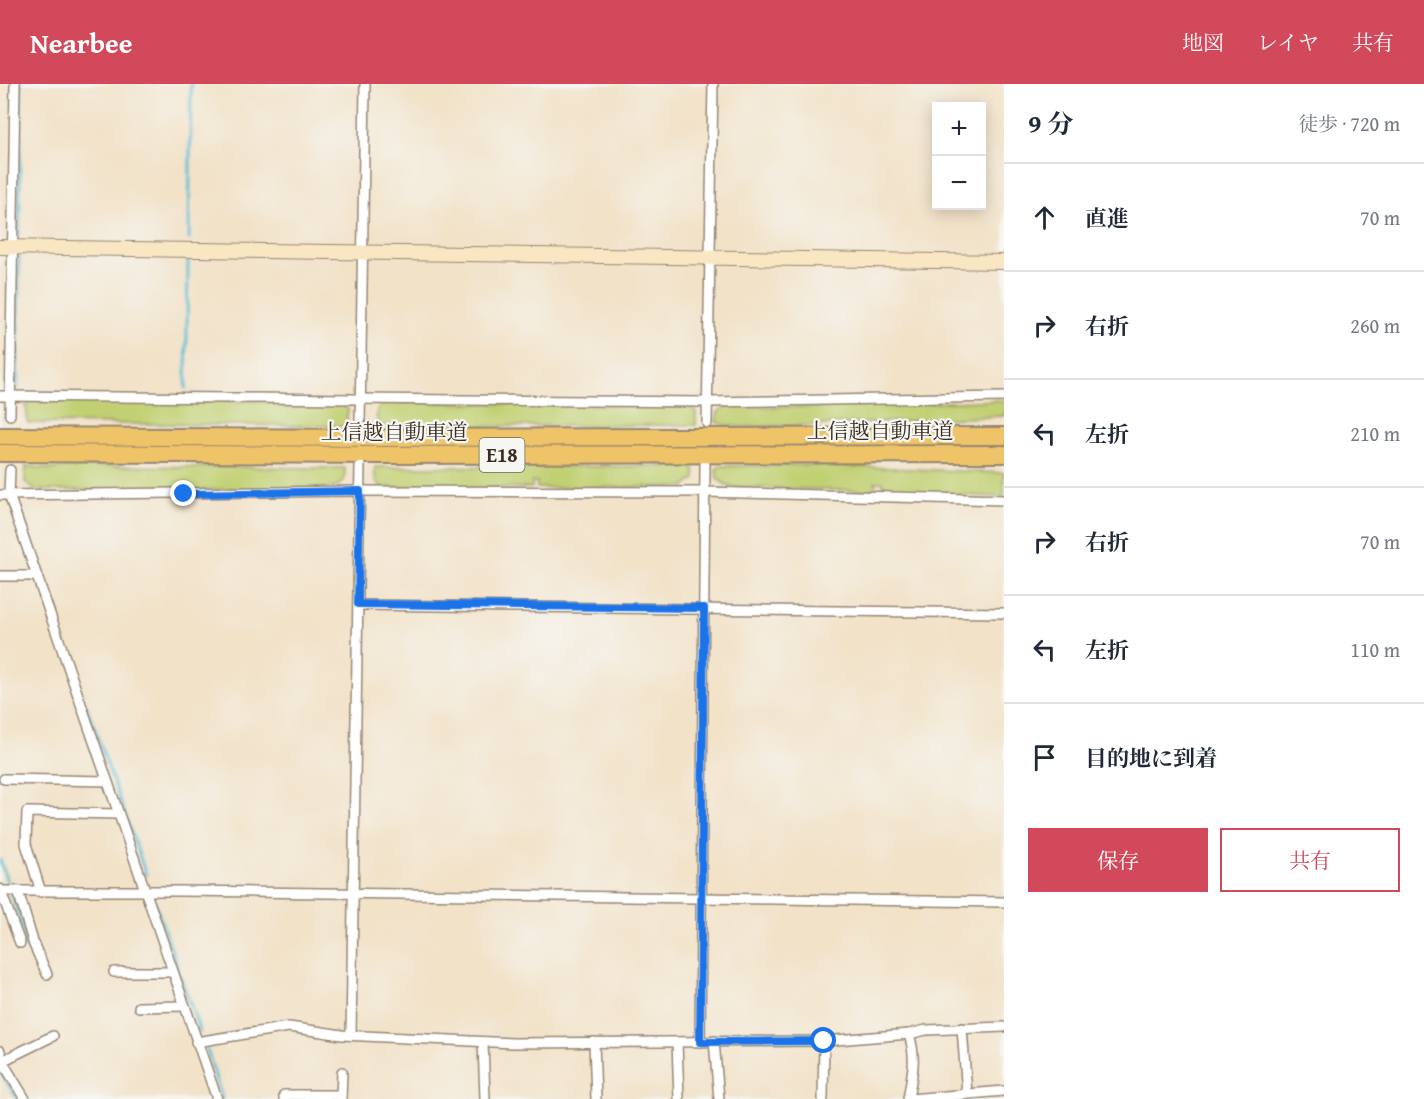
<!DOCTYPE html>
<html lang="ja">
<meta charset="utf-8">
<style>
:root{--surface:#fff;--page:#f2f2f3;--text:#1f2937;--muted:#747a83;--line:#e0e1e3;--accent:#d1495b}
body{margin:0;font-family:"Gentium Book Plus","Noto Serif JP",serif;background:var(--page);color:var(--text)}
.controls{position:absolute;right:18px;top:18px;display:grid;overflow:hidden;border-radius:0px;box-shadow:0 3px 15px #0003}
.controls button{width:54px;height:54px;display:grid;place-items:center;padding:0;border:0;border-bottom:2px solid var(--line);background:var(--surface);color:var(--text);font:30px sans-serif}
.stop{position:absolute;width:18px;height:18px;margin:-14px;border:4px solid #1a73e8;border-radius:50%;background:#fff}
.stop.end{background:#1a73e8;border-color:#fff;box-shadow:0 2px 6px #0008}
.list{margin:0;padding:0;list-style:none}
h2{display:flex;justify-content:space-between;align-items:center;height:78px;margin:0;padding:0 24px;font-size:26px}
h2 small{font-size:20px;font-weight:400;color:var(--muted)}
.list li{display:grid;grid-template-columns:39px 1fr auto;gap:18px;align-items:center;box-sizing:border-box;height:108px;padding:0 24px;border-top:2px solid var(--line)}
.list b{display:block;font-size:22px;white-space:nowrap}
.list em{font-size:20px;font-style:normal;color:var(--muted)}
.actions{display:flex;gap:12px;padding:18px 24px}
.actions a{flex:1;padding:14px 0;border:2px solid var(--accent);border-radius:0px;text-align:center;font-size:21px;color:var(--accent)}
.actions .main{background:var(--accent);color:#fff}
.icon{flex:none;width:33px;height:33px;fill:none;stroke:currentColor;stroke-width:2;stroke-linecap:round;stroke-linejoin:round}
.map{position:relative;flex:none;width:1004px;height:1015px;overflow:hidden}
header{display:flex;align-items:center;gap:36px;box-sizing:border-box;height:84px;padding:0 30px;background:var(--accent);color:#fff}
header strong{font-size:28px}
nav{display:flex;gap:33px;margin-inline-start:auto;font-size:21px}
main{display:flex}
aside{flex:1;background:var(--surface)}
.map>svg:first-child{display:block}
.green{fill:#c1d072;stroke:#7e7d48;stroke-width:1.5}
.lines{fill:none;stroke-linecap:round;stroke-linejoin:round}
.stream{stroke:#57bbd5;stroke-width:3}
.street-casing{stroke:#968673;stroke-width:12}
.secondary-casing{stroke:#968673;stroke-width:16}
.highway-casing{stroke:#968673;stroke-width:20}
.street{stroke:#fff;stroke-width:9}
.secondary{stroke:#f9e7c3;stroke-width:14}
.highway{stroke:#efc469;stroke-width:16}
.route{stroke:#1a73e8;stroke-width:8}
.labels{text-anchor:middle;stroke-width:4.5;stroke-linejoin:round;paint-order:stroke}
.shield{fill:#f6f6f2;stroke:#73675e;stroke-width:1.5}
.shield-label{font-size:20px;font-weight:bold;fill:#3b2a1e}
.street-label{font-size:21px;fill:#3b2a1e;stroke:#f6f6f2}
</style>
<header>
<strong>Nearbee</strong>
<nav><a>地図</a><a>レイヤ</a><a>共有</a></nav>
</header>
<main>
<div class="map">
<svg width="1004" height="1015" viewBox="0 0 1004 1015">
<rect width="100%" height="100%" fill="#f6f6f2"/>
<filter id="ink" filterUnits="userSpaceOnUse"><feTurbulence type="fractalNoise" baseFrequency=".0167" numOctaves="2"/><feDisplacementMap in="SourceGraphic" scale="12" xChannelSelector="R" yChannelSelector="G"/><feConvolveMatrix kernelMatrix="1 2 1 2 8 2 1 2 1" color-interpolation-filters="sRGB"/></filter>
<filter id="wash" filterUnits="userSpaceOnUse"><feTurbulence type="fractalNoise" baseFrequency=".008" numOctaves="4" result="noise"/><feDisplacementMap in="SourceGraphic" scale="24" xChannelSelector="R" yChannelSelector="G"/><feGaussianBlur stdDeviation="1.35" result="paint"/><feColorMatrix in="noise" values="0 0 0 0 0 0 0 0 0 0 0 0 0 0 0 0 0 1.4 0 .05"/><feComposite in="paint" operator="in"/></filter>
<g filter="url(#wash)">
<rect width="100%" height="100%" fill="#f2e2c8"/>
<!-- green -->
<g class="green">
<polygon points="32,316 340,318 348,325 346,342 28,339 26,322"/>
<path d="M1004,316v16c-75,3 -150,9 -224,10 -20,0 -46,4 -64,-4l2,-10 9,-6 95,1z"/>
<path d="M385,318l304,4 7,6v13l-309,2 -9,-4c-3,-10 -2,-15 7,-21z"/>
<polygon points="817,381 1004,389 1004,413 884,408 883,398 875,398 876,407 730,403 717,395 716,385 720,382"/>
<path d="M26,382l24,3 36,-3 259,2c0,12 -1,14 -11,20l-146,2v-7h-5l-1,8 -147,-1 -10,-8z"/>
<polygon points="692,382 695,387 695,395 684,403 537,404 537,398 532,398 532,404 381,403 375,396 375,383"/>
</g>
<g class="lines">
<!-- stream -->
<g class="stream">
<polyline points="19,151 21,0"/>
<polyline points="189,155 191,0"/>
<polyline points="17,304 19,172"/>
<polyline points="186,304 188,177"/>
<polyline points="20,424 65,560"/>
<polyline points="87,623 146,791"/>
<polyline points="0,776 23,844 26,864"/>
<polyline points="154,816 200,948"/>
<polyline points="207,966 222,1015"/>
<polyline points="0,986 17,1015"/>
</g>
</g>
</g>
<g filter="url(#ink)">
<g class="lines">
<defs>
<g id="street">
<polyline points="0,312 707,318 1004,313"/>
<polyline points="10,331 15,0"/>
<polyline points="707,339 713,0"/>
<polyline points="360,341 365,0"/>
<polyline points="10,386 9,411 217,1015"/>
<polyline points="0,411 360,407 705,408 1004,416"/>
<polyline points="0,492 37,492"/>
<polyline points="358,521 1004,529"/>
<polyline points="4,695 107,697"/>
<polyline points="0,805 20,859"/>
<polyline points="0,807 180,807 1004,818"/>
<polyline points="18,807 34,861 47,890"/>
<polyline points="41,808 26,760 27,728 118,730"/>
<polyline points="114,888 173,888"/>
<polyline points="139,923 184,922"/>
<polyline points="962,944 967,1010"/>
<polyline points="351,951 360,381"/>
<polyline points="714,957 719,1015"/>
<polyline points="196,958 289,943 342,951 514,959 824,957 909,950 926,946 1004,943"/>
<polyline points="483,958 485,1015"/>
<polyline points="594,958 596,1015"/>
<polyline points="677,958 679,1015"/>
<polyline points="700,958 705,380"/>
<polyline points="0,967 2,977 25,1015"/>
<polyline points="2,977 53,952"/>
<polyline points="284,1015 284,1011 341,1011"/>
<polyline points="341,1015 342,988"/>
<polyline points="823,1015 824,957"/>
<path d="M908,1015c4,-26 9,-39 1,-65"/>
<polyline points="910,1015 1004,1007"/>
</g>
<polyline id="secondary" points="0,163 1004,178"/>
<g id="highway">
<polyline points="0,352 376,354 1004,352"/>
<polyline points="0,369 380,371 1004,370"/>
</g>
</defs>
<!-- street casing -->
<use href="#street" class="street-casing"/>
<!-- secondary casing -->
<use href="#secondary" class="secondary-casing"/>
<!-- highway casing -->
<use href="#highway" class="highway-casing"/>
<!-- street -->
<use href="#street" class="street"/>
<!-- secondary -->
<use href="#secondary" class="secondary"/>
<!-- highway -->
<use href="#highway" class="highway"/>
</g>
</g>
<g class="lines" filter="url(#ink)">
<!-- route -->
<polyline class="route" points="184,410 360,407 358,520 704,524 700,958 824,957"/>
</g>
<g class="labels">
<!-- shield labels -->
<rect class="shield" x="479.5" y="354" width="45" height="34" rx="4.5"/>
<g class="shield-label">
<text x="502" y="378">E18</text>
</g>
<!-- street labels -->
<g class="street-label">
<text x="880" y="354">上信越自動車道</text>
<text x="394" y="355">上信越自動車道</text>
</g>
</g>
</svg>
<div class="controls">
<button>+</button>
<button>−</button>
</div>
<div class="stop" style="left:824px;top:957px"></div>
<div class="stop end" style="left:184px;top:410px"></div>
</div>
<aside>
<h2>9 分<small>徒歩 · 720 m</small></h2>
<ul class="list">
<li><svg class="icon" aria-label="ahead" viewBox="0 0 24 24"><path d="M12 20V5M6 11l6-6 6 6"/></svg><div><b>直進</b></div><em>70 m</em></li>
<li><svg class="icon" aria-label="right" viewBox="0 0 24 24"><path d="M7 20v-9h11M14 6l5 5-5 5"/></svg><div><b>右折</b></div><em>260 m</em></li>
<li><svg class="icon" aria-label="left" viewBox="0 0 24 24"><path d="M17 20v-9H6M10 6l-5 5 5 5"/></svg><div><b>左折</b></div><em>210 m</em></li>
<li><svg class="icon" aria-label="right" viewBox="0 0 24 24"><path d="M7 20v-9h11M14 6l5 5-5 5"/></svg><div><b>右折</b></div><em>70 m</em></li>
<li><svg class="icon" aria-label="left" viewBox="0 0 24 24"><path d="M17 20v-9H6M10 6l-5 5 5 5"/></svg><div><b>左折</b></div><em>110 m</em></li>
<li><svg class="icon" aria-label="arrive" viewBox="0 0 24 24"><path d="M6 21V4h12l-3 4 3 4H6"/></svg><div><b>目的地に到着</b></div></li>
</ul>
<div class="actions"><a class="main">保存</a><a>共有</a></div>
</aside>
</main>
